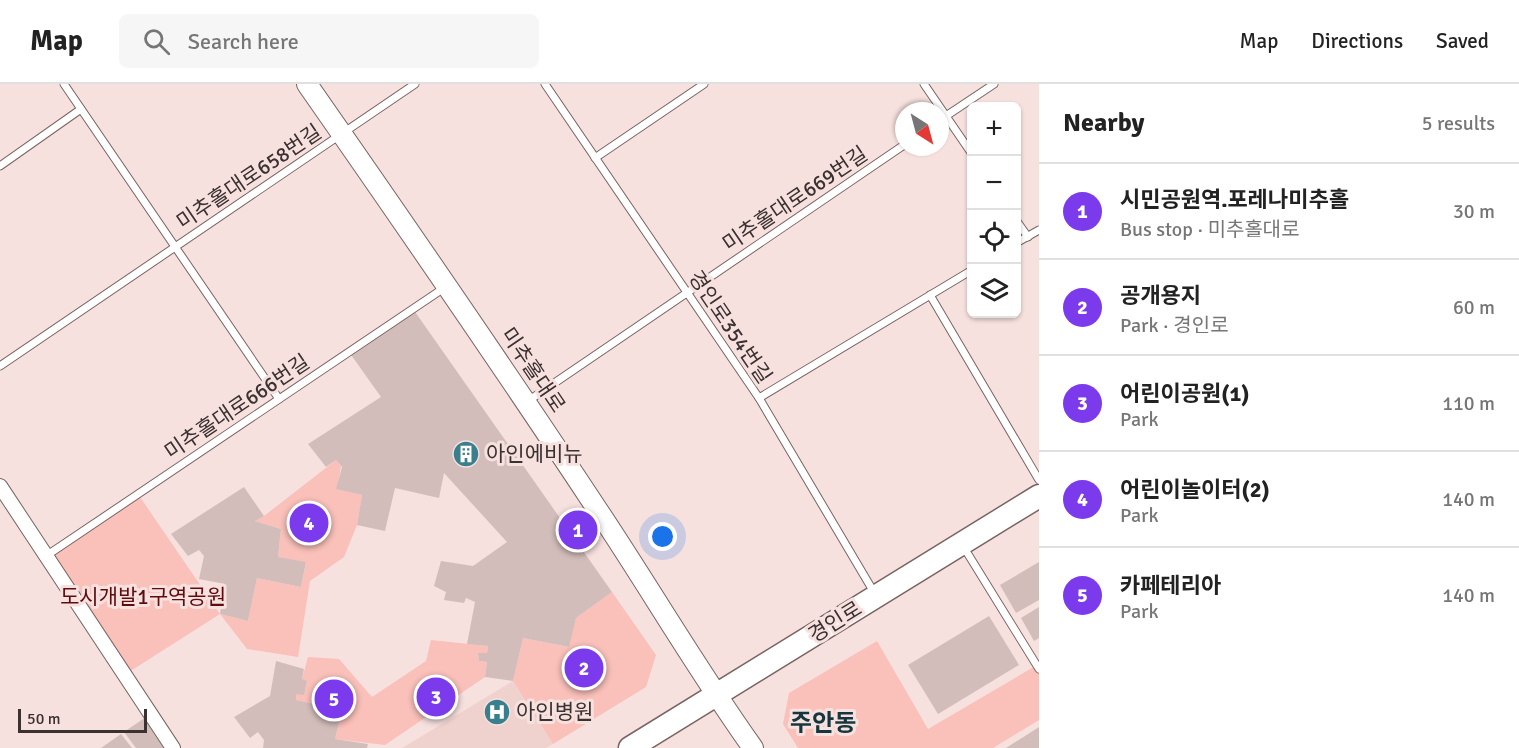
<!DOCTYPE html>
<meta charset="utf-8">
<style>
:root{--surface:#fff;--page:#f6f6f6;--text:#222;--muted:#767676;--line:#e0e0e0;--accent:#7c3aed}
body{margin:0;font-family:Signika,"Noto Sans KR",sans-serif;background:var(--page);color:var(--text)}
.controls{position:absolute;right:18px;top:18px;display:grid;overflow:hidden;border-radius:9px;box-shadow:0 2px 4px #0004}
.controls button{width:54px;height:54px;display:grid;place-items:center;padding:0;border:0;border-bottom:2px solid var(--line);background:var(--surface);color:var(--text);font:30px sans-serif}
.compass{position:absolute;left:895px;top:18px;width:54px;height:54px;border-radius:50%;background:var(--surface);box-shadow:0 2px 4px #0004;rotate:144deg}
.scale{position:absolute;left:18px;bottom:15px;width:129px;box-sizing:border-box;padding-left:6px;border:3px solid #3a3131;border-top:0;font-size:16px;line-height:21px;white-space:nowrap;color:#3a3131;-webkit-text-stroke:4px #f7e1df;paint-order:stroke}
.you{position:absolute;left:663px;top:453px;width:21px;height:21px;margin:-15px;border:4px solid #fff;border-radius:50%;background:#1a73e8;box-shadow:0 0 0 9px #1a73e833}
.badge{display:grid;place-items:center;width:39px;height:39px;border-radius:50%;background:var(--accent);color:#fff;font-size:20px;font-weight:700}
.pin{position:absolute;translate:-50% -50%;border:3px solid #fff;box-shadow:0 2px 6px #0006}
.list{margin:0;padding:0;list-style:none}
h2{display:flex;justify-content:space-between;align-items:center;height:78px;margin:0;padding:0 24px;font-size:26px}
h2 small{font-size:20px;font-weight:400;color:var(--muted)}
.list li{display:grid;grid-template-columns:39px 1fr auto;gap:18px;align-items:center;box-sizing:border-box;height:96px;padding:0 24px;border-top:2px solid var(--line)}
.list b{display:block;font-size:22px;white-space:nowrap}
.list p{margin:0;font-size:20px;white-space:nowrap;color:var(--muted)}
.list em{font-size:20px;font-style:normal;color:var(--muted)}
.icon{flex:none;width:33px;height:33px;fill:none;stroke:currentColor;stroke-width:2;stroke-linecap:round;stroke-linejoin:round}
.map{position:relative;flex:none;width:1039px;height:664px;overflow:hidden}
header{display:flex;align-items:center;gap:36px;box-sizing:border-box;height:84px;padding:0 30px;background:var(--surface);border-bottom:2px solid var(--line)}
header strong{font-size:28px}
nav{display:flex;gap:33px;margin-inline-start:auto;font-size:21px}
.search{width:420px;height:54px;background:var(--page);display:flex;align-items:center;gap:15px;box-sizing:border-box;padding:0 21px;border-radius:9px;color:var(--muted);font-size:22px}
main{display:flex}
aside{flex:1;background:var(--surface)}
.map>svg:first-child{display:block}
.built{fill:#efd2ce}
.green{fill:#fac0ba}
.building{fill:#d2bdba}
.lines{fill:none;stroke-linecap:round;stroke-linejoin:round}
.lane-casing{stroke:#786563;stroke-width:9}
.street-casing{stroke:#786563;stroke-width:16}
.secondary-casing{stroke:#786563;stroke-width:22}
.primary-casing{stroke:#786563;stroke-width:25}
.lane{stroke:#fff;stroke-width:7}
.street{stroke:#fff;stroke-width:14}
.secondary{stroke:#fff;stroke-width:20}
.primary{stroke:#fff;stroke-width:22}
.labels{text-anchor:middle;stroke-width:6;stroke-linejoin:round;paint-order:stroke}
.street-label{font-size:21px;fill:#3a3131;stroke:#f7e1df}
.poi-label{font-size:21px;fill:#3a3131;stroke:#f7e1df;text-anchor:start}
.park-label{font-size:21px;fill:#5f0c0f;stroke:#f7e1df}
.quarter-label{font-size:24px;font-weight:bold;fill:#16363d;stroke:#f7e1df}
</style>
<header>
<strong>Map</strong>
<div class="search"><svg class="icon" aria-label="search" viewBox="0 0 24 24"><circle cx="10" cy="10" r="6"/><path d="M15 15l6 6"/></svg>Search here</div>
<nav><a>Map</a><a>Directions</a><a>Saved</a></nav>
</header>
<main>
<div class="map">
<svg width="1039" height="664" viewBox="0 0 1039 664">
<rect width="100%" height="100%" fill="#f7e1df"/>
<!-- built -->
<polygon class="built" points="513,597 553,660 546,664 402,664"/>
<!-- green -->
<g class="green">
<polygon points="336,376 341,382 337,405 362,411 357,441 344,473 310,497 298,573 247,565 220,530 129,588 50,469 138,410 220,530 248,537 257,494 301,503 306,479 278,473 281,445 255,437 264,432"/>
<polygon points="612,508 656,571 646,603 553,660 513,597 523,554 568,563 576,534"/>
<polygon points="431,556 488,562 487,569 478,569 479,577 487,578 485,593 385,661 335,655 342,626 296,616 296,610 304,610 307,598 302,595 308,573 339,575 372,613 426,577"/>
<polygon points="877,557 928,645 1037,581 1039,585 1039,636 993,664 798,664 783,640 789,609"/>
</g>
<!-- building -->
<g class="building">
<polygon points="413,225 612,508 576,534 569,563 523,554 513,597 485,593 487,578 479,577 478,569 487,569 488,562 467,560 475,518 466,514 464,519 444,516 446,508 434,502 441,477 473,482 507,458 444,389 439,414 395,404 385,447 357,441 362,411 336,405 342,383 336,376 326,383 308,360 381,313 349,268"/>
<polygon points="244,403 264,432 255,437 281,445 278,473 306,478 301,503 257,494 248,537 220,530 225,500 199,495 204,472 199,466 188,472 171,450"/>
<polygon points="1039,478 1039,516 1016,529 1000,501"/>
<polygon points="1039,523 1039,554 1034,557 1021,534"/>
<polygon points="989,532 1019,581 938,630 908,581"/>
<polygon points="276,577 304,585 302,595 307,597 304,611 296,610 296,616 342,626 335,655 368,660 367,664 263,664 264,656 258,648 250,654 234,633 270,612"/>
<polygon points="146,633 165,661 164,664 136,664 124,648"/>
<polygon points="1039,643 1039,664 1006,664"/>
<polygon points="121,650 132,664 101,664"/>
</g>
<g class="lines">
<defs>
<g id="lane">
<polyline points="64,0 279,315"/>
<polyline points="545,0 759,314 875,510"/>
<polyline points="924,0 972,70"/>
<polyline points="940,36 994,0"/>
<polyline points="595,74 704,0"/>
<polyline points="0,82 81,25"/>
<polyline points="1016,136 1028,153"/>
<polyline points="1016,159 1039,146"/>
<polyline points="930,211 1039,396"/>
<polyline points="0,282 415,0"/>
<polyline points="759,314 972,186"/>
<polyline points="528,317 904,61"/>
<polyline points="963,462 1039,585"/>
<polyline points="46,472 444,204"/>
</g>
<polyline id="street" points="0,402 173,664"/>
<path id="secondary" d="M307,0c99,142 197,284 292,428 52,78 99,159 154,236"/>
<polyline id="primary" points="630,664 1039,412"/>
</defs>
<!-- lane casing -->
<use href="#lane" class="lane-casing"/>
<!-- street casing -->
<use href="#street" class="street-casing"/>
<!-- secondary casing -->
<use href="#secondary" class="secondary-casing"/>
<!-- primary casing -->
<use href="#primary" class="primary-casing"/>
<!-- lane -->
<use href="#lane" class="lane"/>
<!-- street -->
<use href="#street" class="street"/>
<!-- secondary -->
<use href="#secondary" class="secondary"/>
<!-- primary -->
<use href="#primary" class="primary"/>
</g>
<!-- icons -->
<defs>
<symbol id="building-disc" viewBox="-11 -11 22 22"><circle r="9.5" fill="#3a7f8d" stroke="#f7e1df"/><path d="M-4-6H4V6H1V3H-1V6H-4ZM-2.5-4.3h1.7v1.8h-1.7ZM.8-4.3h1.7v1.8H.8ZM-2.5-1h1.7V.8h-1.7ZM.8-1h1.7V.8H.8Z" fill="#fff"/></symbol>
<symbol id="hospital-disc" viewBox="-11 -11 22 22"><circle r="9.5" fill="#3a7f8d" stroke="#f7e1df"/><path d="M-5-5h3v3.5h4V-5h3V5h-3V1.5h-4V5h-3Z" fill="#fff"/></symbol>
</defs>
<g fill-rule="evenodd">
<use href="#building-disc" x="451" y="355" width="30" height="30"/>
<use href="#hospital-disc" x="482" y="613" width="30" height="30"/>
</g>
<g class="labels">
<!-- street labels -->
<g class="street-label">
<text transform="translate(249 93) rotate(-34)" y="7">미추홀대로658번길</text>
<text transform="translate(795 115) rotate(-34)" y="7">미추홀대로669번길</text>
<text transform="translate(730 243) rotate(56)" y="7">경인로354번길</text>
<text transform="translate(533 286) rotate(56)" y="7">미추홀대로</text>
<text transform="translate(237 323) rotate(-34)" y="7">미추홀대로666번길</text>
<text transform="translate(835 538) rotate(-32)" y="7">경인로</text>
</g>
<!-- poi labels -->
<g class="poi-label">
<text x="486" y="377">아인에비뉴</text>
<text x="516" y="635">아인병원</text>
</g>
<!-- park labels -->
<g class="park-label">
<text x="143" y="520">도시개발1구역공원</text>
</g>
<!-- quarter labels -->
<g class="quarter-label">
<text x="823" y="647">주안동</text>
</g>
</g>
</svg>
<div class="controls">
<button>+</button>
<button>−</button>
<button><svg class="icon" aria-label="locate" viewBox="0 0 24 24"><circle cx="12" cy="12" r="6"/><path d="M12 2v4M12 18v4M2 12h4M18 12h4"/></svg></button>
<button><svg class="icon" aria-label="layers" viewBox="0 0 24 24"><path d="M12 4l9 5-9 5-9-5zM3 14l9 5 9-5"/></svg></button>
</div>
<svg class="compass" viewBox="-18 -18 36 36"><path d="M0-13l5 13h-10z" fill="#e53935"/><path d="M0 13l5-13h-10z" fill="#767676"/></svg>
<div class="scale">50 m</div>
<div class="you"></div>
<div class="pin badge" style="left:578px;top:446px">1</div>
<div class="pin badge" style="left:584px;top:584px">2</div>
<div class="pin badge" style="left:436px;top:613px">3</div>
<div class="pin badge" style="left:309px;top:439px">4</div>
<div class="pin badge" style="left:334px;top:615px">5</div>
</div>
<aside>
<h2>Nearby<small>5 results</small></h2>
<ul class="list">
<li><span class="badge">1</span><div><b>시민공원역.포레나미추홀</b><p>Bus stop · 미추홀대로</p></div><em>30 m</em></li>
<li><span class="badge">2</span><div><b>공개용지</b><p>Park · 경인로</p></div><em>60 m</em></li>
<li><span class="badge">3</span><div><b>어린이공원(1)</b><p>Park</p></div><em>110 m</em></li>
<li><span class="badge">4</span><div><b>어린이놀이터(2)</b><p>Park</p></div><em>140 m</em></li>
<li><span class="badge">5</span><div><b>카페테리아</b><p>Park</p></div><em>140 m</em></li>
</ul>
</aside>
</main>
